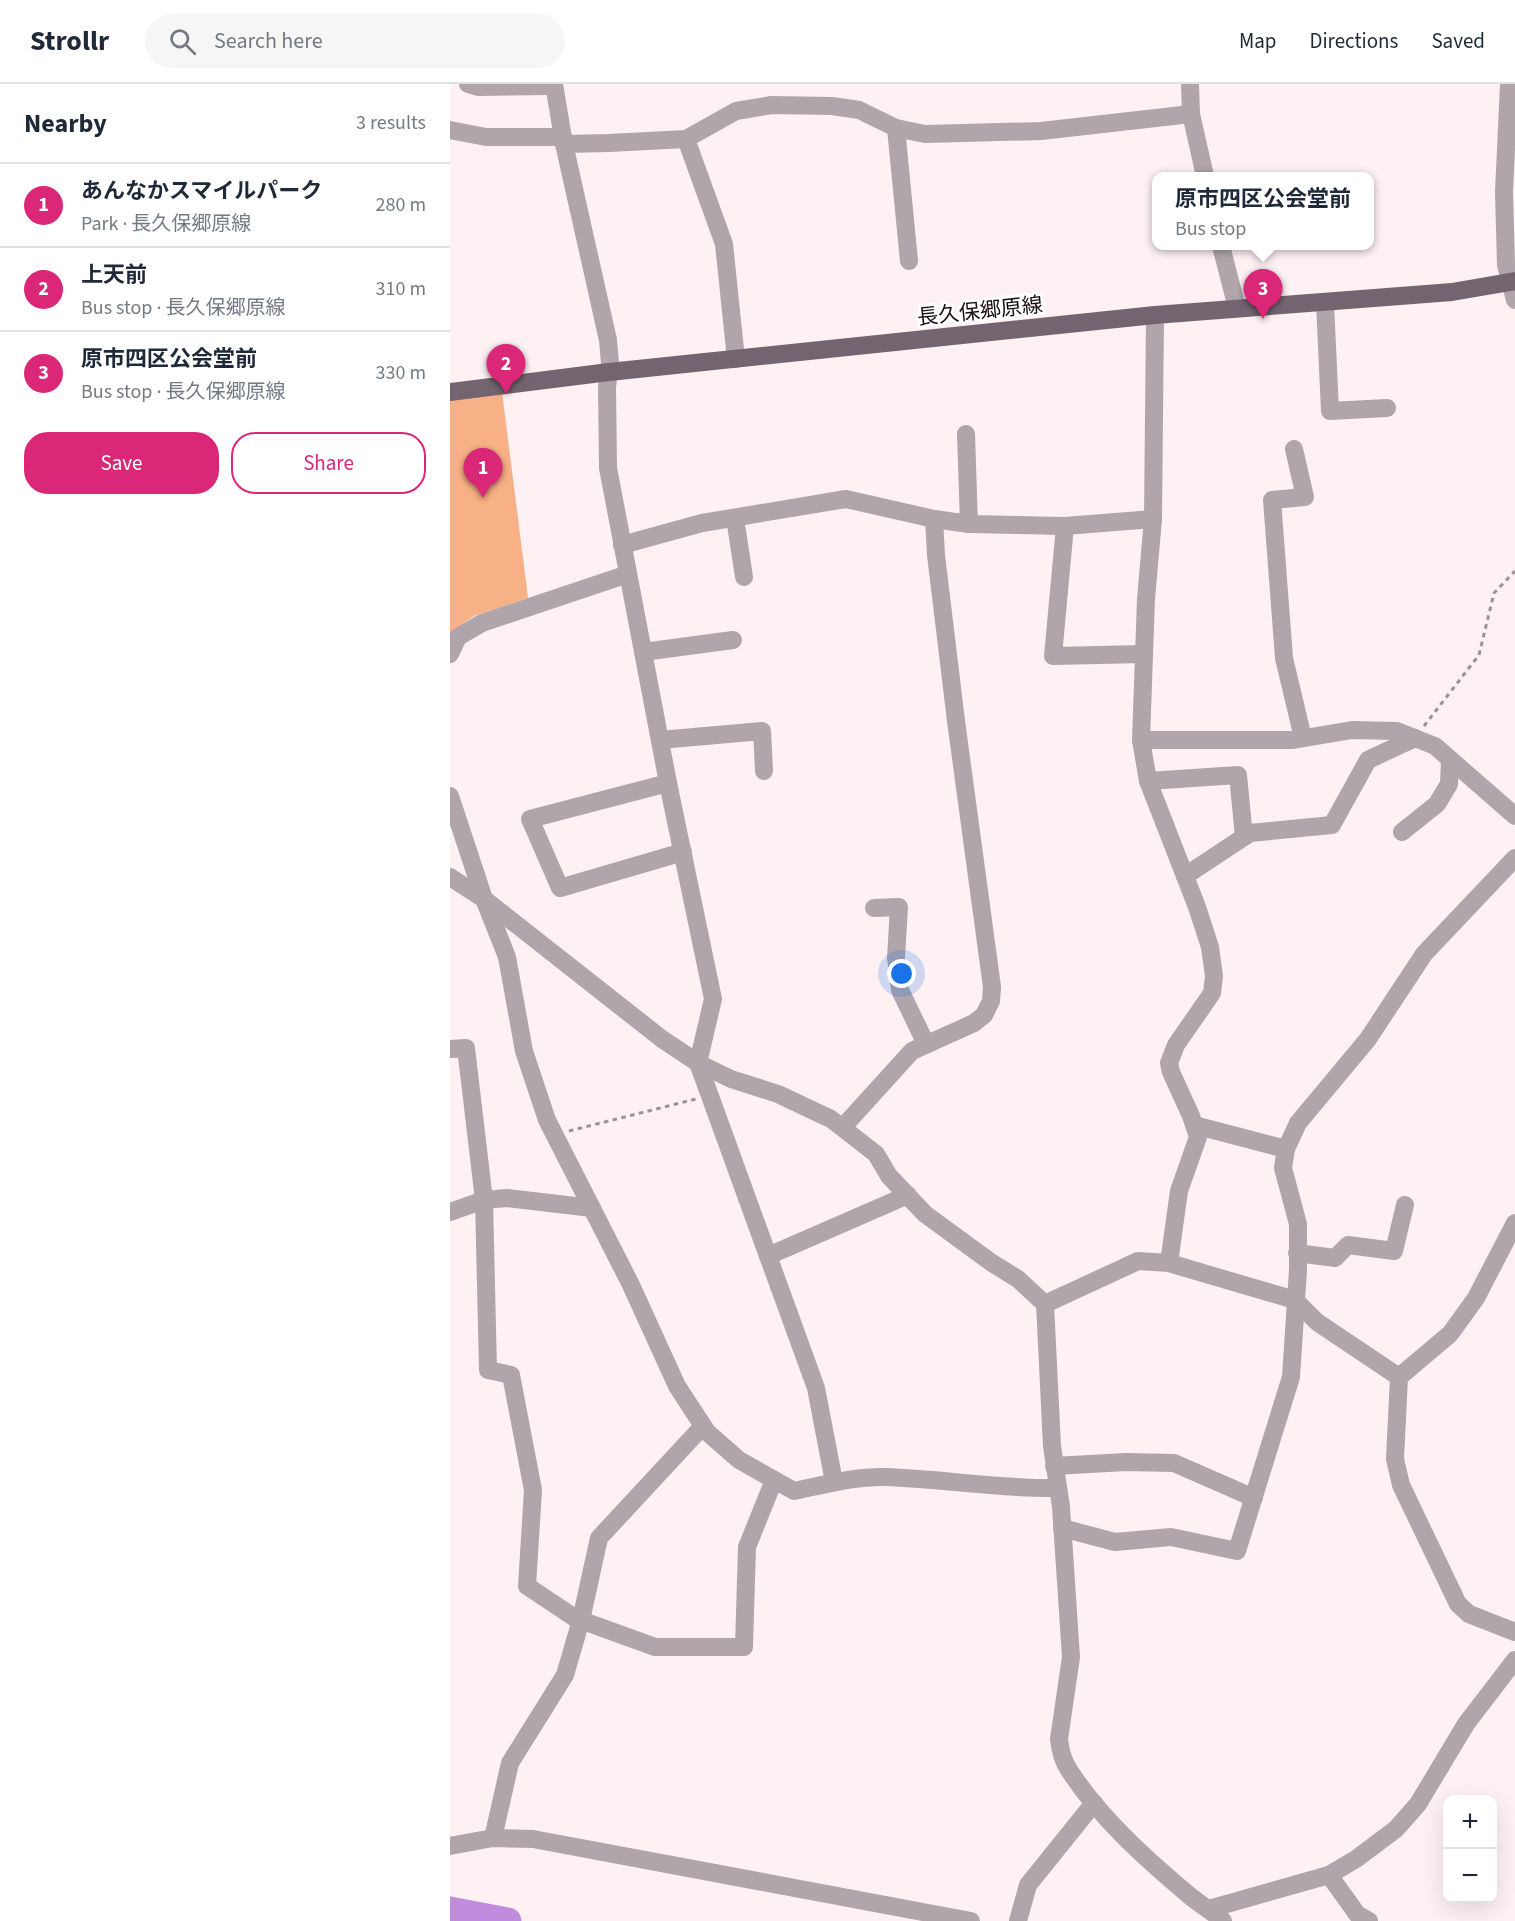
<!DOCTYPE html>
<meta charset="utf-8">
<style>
:root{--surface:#fff;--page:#f6f6f7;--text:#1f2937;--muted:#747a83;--line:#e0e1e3;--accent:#db2777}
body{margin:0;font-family:"Source Sans 3","Noto Sans JP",sans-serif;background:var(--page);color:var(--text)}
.controls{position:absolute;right:18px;bottom:18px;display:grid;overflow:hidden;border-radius:12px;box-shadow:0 6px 24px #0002}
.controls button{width:54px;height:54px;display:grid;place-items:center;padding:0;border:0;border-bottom:2px solid var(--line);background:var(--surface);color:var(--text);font:30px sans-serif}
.you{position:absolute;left:452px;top:890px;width:21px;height:21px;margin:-15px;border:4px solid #fff;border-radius:50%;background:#1a73e8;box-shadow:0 0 0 9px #1a73e833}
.badge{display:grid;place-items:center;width:39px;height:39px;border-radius:50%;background:var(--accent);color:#fff;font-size:20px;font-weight:700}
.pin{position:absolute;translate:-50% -50px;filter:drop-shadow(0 2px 3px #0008)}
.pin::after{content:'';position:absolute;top:32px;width:21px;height:18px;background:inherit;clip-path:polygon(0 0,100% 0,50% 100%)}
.popup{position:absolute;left:702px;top:88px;width:222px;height:78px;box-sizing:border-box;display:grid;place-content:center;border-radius:12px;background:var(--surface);filter:drop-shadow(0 2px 4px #0005);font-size:20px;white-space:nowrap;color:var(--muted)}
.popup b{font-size:22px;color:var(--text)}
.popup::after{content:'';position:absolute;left:50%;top:100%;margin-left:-12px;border:12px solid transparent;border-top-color:var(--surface)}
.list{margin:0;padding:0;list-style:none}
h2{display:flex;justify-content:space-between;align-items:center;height:78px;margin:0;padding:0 24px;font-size:26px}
h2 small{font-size:20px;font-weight:400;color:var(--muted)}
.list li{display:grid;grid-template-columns:39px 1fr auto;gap:18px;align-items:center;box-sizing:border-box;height:84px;padding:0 24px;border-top:2px solid var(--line)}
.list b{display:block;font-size:22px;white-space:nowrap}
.list p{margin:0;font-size:20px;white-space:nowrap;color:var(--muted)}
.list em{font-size:20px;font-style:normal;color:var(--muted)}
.actions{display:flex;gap:12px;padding:18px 24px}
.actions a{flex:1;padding:14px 0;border:2px solid var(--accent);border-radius:24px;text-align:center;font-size:21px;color:var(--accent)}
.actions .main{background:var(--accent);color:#fff}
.icon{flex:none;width:33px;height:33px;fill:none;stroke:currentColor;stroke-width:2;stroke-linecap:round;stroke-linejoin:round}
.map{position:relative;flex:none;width:1065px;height:1837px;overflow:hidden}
header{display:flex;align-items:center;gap:36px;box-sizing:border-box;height:84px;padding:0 30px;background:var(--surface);border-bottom:2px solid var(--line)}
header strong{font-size:28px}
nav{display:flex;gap:33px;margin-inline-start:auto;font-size:21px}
.search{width:420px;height:54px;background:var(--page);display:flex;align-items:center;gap:15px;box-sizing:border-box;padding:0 21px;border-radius:33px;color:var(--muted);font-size:22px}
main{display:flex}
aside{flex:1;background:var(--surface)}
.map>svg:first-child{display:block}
.green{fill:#f8b186}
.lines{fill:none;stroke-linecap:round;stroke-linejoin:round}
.river{stroke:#c28cde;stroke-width:27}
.path{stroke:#9c9194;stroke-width:3;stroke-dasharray:4.5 4.5;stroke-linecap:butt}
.minor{stroke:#afa5ab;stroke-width:18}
.major{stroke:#74646f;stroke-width:18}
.labels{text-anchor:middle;stroke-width:6;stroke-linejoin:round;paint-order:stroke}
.street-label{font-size:21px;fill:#170d10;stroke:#fff}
</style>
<header>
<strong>Strollr</strong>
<div class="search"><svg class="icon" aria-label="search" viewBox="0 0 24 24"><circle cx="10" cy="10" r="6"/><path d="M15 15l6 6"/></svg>Search here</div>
<nav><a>Map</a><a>Directions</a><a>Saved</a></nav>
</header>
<main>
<aside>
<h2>Nearby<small>3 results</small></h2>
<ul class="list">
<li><span class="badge">1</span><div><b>あんなかスマイルパーク</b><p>Park · 長久保郷原線</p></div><em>280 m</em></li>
<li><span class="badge">2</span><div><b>上天前</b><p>Bus stop · 長久保郷原線</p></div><em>310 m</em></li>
<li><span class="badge">3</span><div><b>原市四区公会堂前</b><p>Bus stop · 長久保郷原線</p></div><em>330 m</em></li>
</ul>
<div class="actions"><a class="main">Save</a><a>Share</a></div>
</aside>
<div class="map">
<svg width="1065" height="1837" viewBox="0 0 1065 1837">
<rect width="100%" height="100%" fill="#fdf1f3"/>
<!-- green -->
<polygon class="green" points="52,308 78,514 24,532 11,541 0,557 0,314"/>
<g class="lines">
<!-- river -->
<polyline class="river" points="0,1826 58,1837"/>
<!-- path -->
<g class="path">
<polyline points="974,642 1029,571 1044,509 1065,487"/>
<polyline points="119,1047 246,1015"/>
</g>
<!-- minor -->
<g class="minor">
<polyline points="18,0 28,3 104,2"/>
<polyline points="104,0 114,60 158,256 160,279 157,303 158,384 218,699 263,915 248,979 366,1304 384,1398"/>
<polyline points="740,0 741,30 755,92"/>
<polyline points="1059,0 1054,108 1056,181 1065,216"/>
<polyline points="446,44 459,177"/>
<polyline points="0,46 36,53 113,53"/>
<polyline points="236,55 274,160 286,275"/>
<polyline points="114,60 159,59 236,55 286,27 322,21 382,22 409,26 446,44 475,50 591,47 741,30"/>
<polyline points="771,162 787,224"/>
<polyline points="875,219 880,327 937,324"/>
<polyline points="705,231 703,435 696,515 691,656 698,697 747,823 760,863 764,892 762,909 726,961 719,979 721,988 741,1032 748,1053 729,1107 719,1179"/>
<polyline points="516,350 519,440"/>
<polyline points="844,365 855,413 822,416 834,574 853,654"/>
<polyline points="285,434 294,493"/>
<polyline points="615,442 603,572 694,570"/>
<polyline points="172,461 252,439 396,415 484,435 519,440 615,442 703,435"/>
<polyline points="193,568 283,556"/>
<polyline points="0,570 8,553 32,539 178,490"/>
<polyline points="210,656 312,647 314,687"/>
<polyline points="691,656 843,656 902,646 947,647 985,662 1065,732"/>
<polyline points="698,697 788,691 794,753"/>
<polyline points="218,699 80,735 110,804 233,768"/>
<path d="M0,712l34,103 23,58 17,94 23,69 84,165 46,101 30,46 32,28 55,31c30,-6 61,-15 92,-14 57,2 114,12 171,11"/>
<polyline points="952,748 987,720 999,700 1000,675"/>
<polyline points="735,792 800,749 882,741 918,676 965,654"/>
<path d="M0,793l34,22 178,140 36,24 33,16 47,15 53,25 45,35 13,22 36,38 67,49 26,16 27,25 7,142 9,61 10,150 -12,82c1,10 4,22 10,31 31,48 77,89 121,126 11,9 23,16 33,25"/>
<polyline points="424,824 449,823 446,874 450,906 476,960"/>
<polyline points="0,965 16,964 34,1116 38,1286 61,1291 83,1406 77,1502 125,1534 205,1563 294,1563 297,1463 324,1396"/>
<polyline points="744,1041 836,1065"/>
<polyline points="393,1043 462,967 524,939 534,931 541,917 542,903 506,637 486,471 484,435"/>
<polyline points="0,1128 34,1116 57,1114 142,1124"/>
<polyline points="1065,1139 1026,1214 1000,1250 949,1293 945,1375 951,1401 1008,1520 1019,1530 1065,1548"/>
<polyline points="847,1169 885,1174 898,1161 944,1167 955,1121"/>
<polyline points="318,1172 458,1111"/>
<polyline points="595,1220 688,1177 719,1179 845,1216 867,1238 949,1293"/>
<polyline points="604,1382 676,1378 724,1379 804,1414"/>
<polyline points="612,1444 665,1458 721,1453 787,1467 841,1293 848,1186 848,1140 833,1084 836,1065 848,1039 918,955 974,870 1065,774"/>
<polyline points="43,1754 60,1679 115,1591 131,1536 149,1454 253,1342"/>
<polyline points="0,1762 43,1754 83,1755 521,1837"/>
<polyline points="879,1791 907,1830 919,1837"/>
<polyline points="759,1825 879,1791 906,1775 946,1745 968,1720 1016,1640 1065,1576"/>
<polyline points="568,1837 578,1801 644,1719"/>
</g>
<!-- major -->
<polyline class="major" points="0,308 159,288 705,231 1002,208 1065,197"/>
</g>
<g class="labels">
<!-- street labels -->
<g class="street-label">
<text transform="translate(530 227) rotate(-6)" y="7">長久保郷原線</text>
</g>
</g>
</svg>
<div class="controls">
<button>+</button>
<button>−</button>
</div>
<div class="you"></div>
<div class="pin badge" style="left:33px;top:414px">1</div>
<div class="pin badge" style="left:56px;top:310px">2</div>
<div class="pin badge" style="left:813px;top:235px">3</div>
<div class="popup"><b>原市四区公会堂前</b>Bus stop</div>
</div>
</main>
